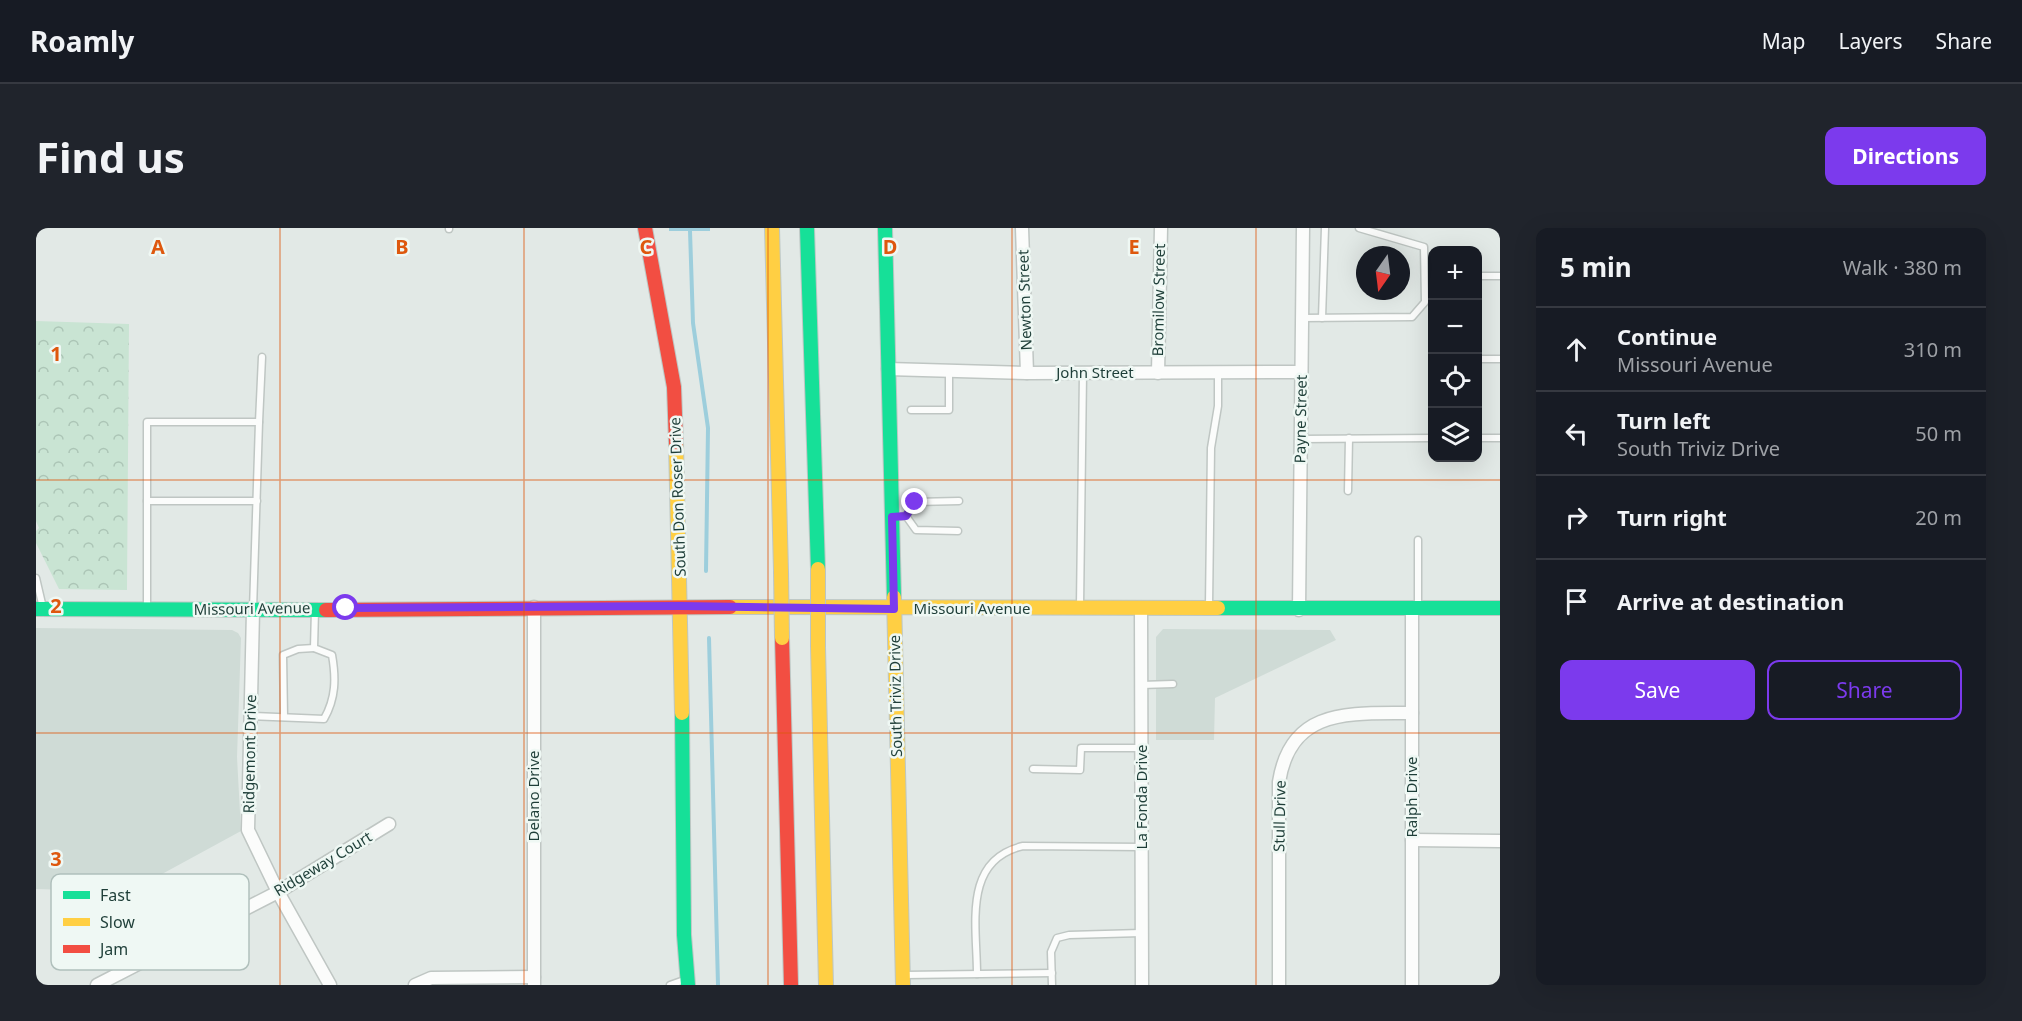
<!DOCTYPE html>
<meta charset="utf-8">
<style>
:root{--surface:#171b24;--page:#20242c;--text:#f1f3f6;--muted:#9ea1a6;--line:#363941;--accent:#7c3aed}
body{margin:0;font-family:"Noto Sans",sans-serif;background:var(--page);color:var(--text)}
.controls{position:absolute;right:18px;top:18px;display:grid;overflow:hidden;border-radius:12px;box-shadow:0 6px 24px #0002}
.controls button{width:54px;height:54px;display:grid;place-items:center;padding:0;border:0;border-bottom:2px solid var(--line);background:var(--surface);color:var(--text);font:30px sans-serif}
.compass{position:absolute;left:1320px;top:18px;width:54px;height:54px;border-radius:50%;background:var(--surface);box-shadow:0 6px 24px #0002;rotate:194deg}
.stop{position:absolute;width:18px;height:18px;margin:-14px;border:4px solid #7c3aed;border-radius:50%;background:#fff}
.stop.end{background:#7c3aed;border-color:#fff;box-shadow:0 2px 6px #0008}
.list{margin:0;padding:0;list-style:none}
h2{display:flex;justify-content:space-between;align-items:center;height:78px;margin:0;padding:0 24px;font-size:26px}
h2 small{font-size:20px;font-weight:400;color:var(--muted)}
.list li{display:grid;grid-template-columns:39px 1fr auto;gap:18px;align-items:center;box-sizing:border-box;height:84px;padding:0 24px;border-top:2px solid var(--line)}
.list b{display:block;font-size:22px;white-space:nowrap}
.list p{margin:0;font-size:20px;white-space:nowrap;color:var(--muted)}
.list em{font-size:20px;font-style:normal;color:var(--muted)}
.actions{display:flex;gap:12px;padding:18px 24px}
.actions a{flex:1;padding:14px 0;border:2px solid var(--accent);border-radius:12px;text-align:center;font-size:21px;color:var(--accent)}
.actions .main{background:var(--accent);color:#fff}
.icon{flex:none;width:33px;height:33px;fill:none;stroke:currentColor;stroke-width:2;stroke-linecap:round;stroke-linejoin:round}
.map{position:relative;flex:none;width:1464px;height:757px;overflow:hidden;border-radius:12px}
header{display:flex;align-items:center;gap:36px;box-sizing:border-box;height:84px;padding:0 30px;background:var(--surface);border-bottom:2px solid var(--line)}
header strong{font-size:28px}
nav{display:flex;gap:33px;margin-inline-start:auto;font-size:21px}
.intro{display:flex;align-items:center;justify-content:space-between;box-sizing:border-box;height:144px;padding:0 36px}
h1{margin:0;font-size:42px}
.button{padding:15px 27px;border-radius:12px;background:var(--accent);color:#fff;font-size:21px;font-weight:700}
main{display:flex;gap:36px;padding:0 36px}
aside{flex:1;background:var(--surface);border-radius:12px;box-shadow:0 6px 24px #0002}
.map>svg:first-child{display:block}
.built{fill:#cfdbd6}
.forest{fill:url(#forest-crowns)}
.water{fill:url(#water-waves)}
.lines{fill:none;stroke-linecap:round;stroke-linejoin:round}
.stream{stroke:#9dcedc;stroke-width:4}
.lane-casing{stroke:#bfc6c3;stroke-width:9}
.street-casing{stroke:#bfc6c3;stroke-width:15}
.fast-casing{stroke:#bdc7c4;stroke-width:16}
.slow-casing{stroke:#bdc7c4;stroke-width:16}
.jam-casing{stroke:#bdc7c4;stroke-width:16}
.lane{stroke:#fbfcfb;stroke-width:6}
.street{stroke:#fbfcfb;stroke-width:12}
.fast{stroke:#16e098;stroke-width:14}
.slow{stroke:#ffcf43;stroke-width:14}
.jam{stroke:#f24e42;stroke-width:14}
.slow-bridge-casing{stroke:#bbc5c3;stroke-width:16;stroke-linecap:butt}
.slow-bridge{stroke:#ffcf43;stroke-width:14}
.route{stroke:#7c3aed;stroke-width:8}
.grid{fill:none;stroke:#de580e;stroke-width:1.5;stroke-opacity:0.55}
.labels{text-anchor:middle;stroke-width:5;stroke-linejoin:round;paint-order:stroke}
.street-label{font-size:15px;fill:#1e3e38;stroke:#eff8f4}
.key{fill:#eff8f4;stroke:#b0c0bc;stroke-width:1.5}
.key-label{font-size:16px;fill:#1e3e38}
.grid-label{font-size:20px;text-anchor:middle;font-weight:bold;fill:#de580e;stroke:#eff8f4;stroke-width:5;stroke-linejoin:round;paint-order:stroke}
</style>
<header>
<strong>Roamly</strong>
<nav><a>Map</a><a>Layers</a><a>Share</a></nav>
</header>
<div class="intro"><h1>Find us</h1><a class="button">Directions</a></div>
<main>
<div class="map">
<svg width="1464" height="757" viewBox="0 0 1464 757">
<defs>
<pattern id="forest-crowns" width="20" height="18" patternUnits="userSpaceOnUse" patternTransform="scale(1.5)"><rect width="20" height="18" fill="#c9e4d3"/><path d="M2 6a3 3 0 1 1 6 0M12 15a3 3 0 1 1 6 0" fill="none" stroke="#acc5b6"/></pattern>
<pattern id="water-waves" width="16" height="10" patternUnits="userSpaceOnUse" patternTransform="scale(1.5)"><rect width="16" height="10" fill="#9dcedc"/><path d="M0 5q4-4 8 0t8 0" fill="none" stroke="#7fa9b3"/></pattern>
</defs>
<rect width="100%" height="100%" fill="#e2e9e6"/>
<!-- built -->
<g class="built">
<polygon points="0,400 196,402 202,405 205,410 201,529 205,603 93,664 0,661"/>
<polygon points="1127,401 1294,402 1300,412 1179,470 1178,512 1120,512 1120,409"/>
</g>
<!-- forest -->
<polygon class="forest" points="0,93 93,96 91,362 23,361 0,315 0,303 3,300 0,293"/>
<!-- water -->
<rect class="water" x="633" y="0" width="41" height="3"/>
<g class="lines">
<!-- stream -->
<g class="stream">
<polyline points="654,3 657,95 672,200 670,343"/>
<polyline points="673,410 682,757"/>
</g>
<defs>
<g id="lane">
<polyline points="413,1 413,0"/>
<polyline points="1442,48 1464,48"/>
<polyline points="1266,90 1376,89 1389,74 1388,19 1323,0"/>
<polyline points="1286,90 1289,0"/>
<polyline points="1442,131 1464,131"/>
<polyline points="875,182 913,182 913,143"/>
<polyline points="223,194 226,129"/>
<polyline points="1442,210 1464,210"/>
<polyline points="1265,211 1396,210"/>
<polyline points="1312,263 1313,210"/>
<polyline points="111,273 221,273"/>
<polyline points="870,288 879,274 923,273"/>
<polyline points="856,289 870,288 880,302 922,303"/>
<polyline points="1382,312 1382,380"/>
<polyline points="0,350 7,380"/>
<polyline points="1044,378 1047,145"/>
<polyline points="1173,378 1175,220 1182,178 1182,144"/>
<polyline points="111,382 111,194 223,194 217,382"/>
<polyline points="1105,457 1137,456"/>
<path d="M215,488l73,3c12,-21 12,-41 8,-64l-18,-7 1,-38"/>
<polyline points="248,489 247,427 262,421 278,420"/>
<polyline points="997,541 1044,542 1045,520 1105,520"/>
<path d="M941,746c0,-48 -15,-114 46,-128l119,1"/>
<polyline points="869,747 1016,745"/>
<polyline points="634,757 651,751"/>
<polyline points="1016,757 1015,724 1021,710 1033,707 1105,705"/>
</g>
<g id="street">
<polyline points="986,0 991,145"/>
<polyline points="852,141 991,145 1265,144"/>
<polyline points="1122,145 1125,0"/>
<polyline points="498,379 498,757"/>
<polyline points="1376,380 1376,757"/>
<polyline points="1105,381 1106,757"/>
<polyline points="1263,382 1267,0"/>
<polyline points="217,383 212,602 242,664 294,757"/>
<polyline points="1376,612 1464,613"/>
<polyline points="61,757 242,664 353,596"/>
<polyline points="379,757 395,750 498,749"/>
<path d="M1243,757v-203c12,-76 73,-68 133,-69"/>
</g>
<g id="fast">
<polyline points="771,0 782,341"/>
<polyline points="849,0 858,369"/>
<polyline points="1182,380 1464,380"/>
<polyline points="0,381 290,382"/>
<polyline points="646,485 648,707 652,757"/>
</g>
<g id="slow">
<polyline points="736,0 745,343"/>
<polyline points="640,215 646,485"/>
<polyline points="858,369 867,757"/>
<polyline points="694,379 1182,380"/>
<polyline points="782,419 790,757"/>
</g>
<g id="jam">
<polyline points="609,0 638,159 640,215"/>
<polyline points="290,382 694,379"/>
<polyline points="746,410 755,757"/>
</g>
</defs>
<!-- lane casing -->
<use href="#lane" class="lane-casing"/>
<!-- street casing -->
<use href="#street" class="street-casing"/>
<!-- fast casing -->
<use href="#fast" class="fast-casing"/>
<!-- slow casing -->
<use href="#slow" class="slow-casing"/>
<!-- jam casing -->
<use href="#jam" class="jam-casing"/>
<!-- lane -->
<use href="#lane" class="lane"/>
<!-- street -->
<use href="#street" class="street"/>
<!-- fast -->
<use href="#fast" class="fast"/>
<!-- slow -->
<use href="#slow" class="slow"/>
<!-- jam -->
<use href="#jam" class="jam"/>
<defs>
<g id="slow-bridge">
<polyline points="782,341 782,419"/>
<polyline points="745,343 746,410"/>
</g>
</defs>
<!-- slow-bridge casing -->
<use href="#slow-bridge" class="slow-bridge-casing"/>
<!-- slow-bridge -->
<use href="#slow-bridge" class="slow-bridge"/>
</g>
<g class="lines">
<!-- route -->
<polyline class="route" points="310,380 645,378 858,381 856,289 870,288 879,274"/>
</g>
<!-- grid -->
<path class="grid" d="M244,0v757M488,0v757M732,0v757M976,0v757M1220,0v757M0,252h1464M0,505h1464"/>
<g class="labels">
<!-- street labels -->
<g class="street-label">
<text transform="translate(989 72) rotate(-92)" y="5">Newton Street</text>
<text transform="translate(1123 72) rotate(-89)" y="5">Bromilow Street</text>
<text x="1059" y="150">John Street</text>
<text transform="translate(1265 191) rotate(-89)" y="5">Payne Street</text>
<text transform="translate(642 269) rotate(-92)" y="5">South Don Roser Drive</text>
<text transform="translate(216 381) rotate(-1)" y="5">Missouri Avenue</text>
<text x="936" y="386">Missouri Avenue</text>
<text transform="translate(860 468) rotate(-91)" y="5">South Triviz Drive</text>
<text transform="translate(214 526) rotate(-89)" y="5">Ridgemont Drive</text>
<text transform="translate(498 568) rotate(-90)" y="5">Delano Drive</text>
<text transform="translate(1106 569) rotate(-90)" y="5">La Fonda Drive</text>
<text transform="translate(1376 569) rotate(-90)" y="5">Ralph Drive</text>
<text transform="translate(1244 588) rotate(-89)" y="5">Stull Drive</text>
<text transform="translate(287 636) rotate(-31)" y="5">Ridgeway Court</text>
</g>
</g>
<!-- legend -->
<rect x="15" y="646" width="198" height="96" rx="9" class="key"/>
<rect x="27" y="663" width="27" height="8" fill="#16e098"/>
<rect x="27" y="690" width="27" height="8" fill="#ffcf43"/>
<rect x="27" y="717" width="27" height="8" fill="#f24e42"/>
<g class="key-label">
<text x="64" y="673">Fast</text>
<text x="64" y="700">Slow</text>
<text x="64" y="727">Jam</text>
</g>
<g class="grid-label">
<text x="122" y="26">A</text>
<text x="366" y="26">B</text>
<text x="610" y="26">C</text>
<text x="854" y="26">D</text>
<text x="1098" y="26">E</text>
<text x="20" y="133">1</text>
<text x="20" y="385">2</text>
<text x="20" y="638">3</text>
</g>
</svg>
<div class="controls">
<button>+</button>
<button>−</button>
<button><svg class="icon" aria-label="locate" viewBox="0 0 24 24"><circle cx="12" cy="12" r="6"/><path d="M12 2v4M12 18v4M2 12h4M18 12h4"/></svg></button>
<button><svg class="icon" aria-label="layers" viewBox="0 0 24 24"><path d="M12 4l9 5-9 5-9-5zM3 14l9 5 9-5"/></svg></button>
</div>
<svg class="compass" viewBox="-18 -18 36 36"><path d="M0-13l5 13h-10z" fill="#e53935"/><path d="M0 13l5-13h-10z" fill="#9ea1a6"/></svg>
<div class="stop" style="left:310px;top:380px"></div>
<div class="stop end" style="left:879px;top:274px"></div>
</div>
<aside>
<h2>5 min<small>Walk · 380 m</small></h2>
<ul class="list">
<li><svg class="icon" aria-label="ahead" viewBox="0 0 24 24"><path d="M12 20V5M6 11l6-6 6 6"/></svg><div><b>Continue</b><p>Missouri Avenue</p></div><em>310 m</em></li>
<li><svg class="icon" aria-label="left" viewBox="0 0 24 24"><path d="M17 20v-9H6M10 6l-5 5 5 5"/></svg><div><b>Turn left</b><p>South Triviz Drive</p></div><em>50 m</em></li>
<li><svg class="icon" aria-label="right" viewBox="0 0 24 24"><path d="M7 20v-9h11M14 6l5 5-5 5"/></svg><div><b>Turn right</b></div><em>20 m</em></li>
<li><svg class="icon" aria-label="arrive" viewBox="0 0 24 24"><path d="M6 21V4h12l-3 4 3 4H6"/></svg><div><b>Arrive at destination</b></div></li>
</ul>
<div class="actions"><a class="main">Save</a><a>Share</a></div>
</aside>
</main>
